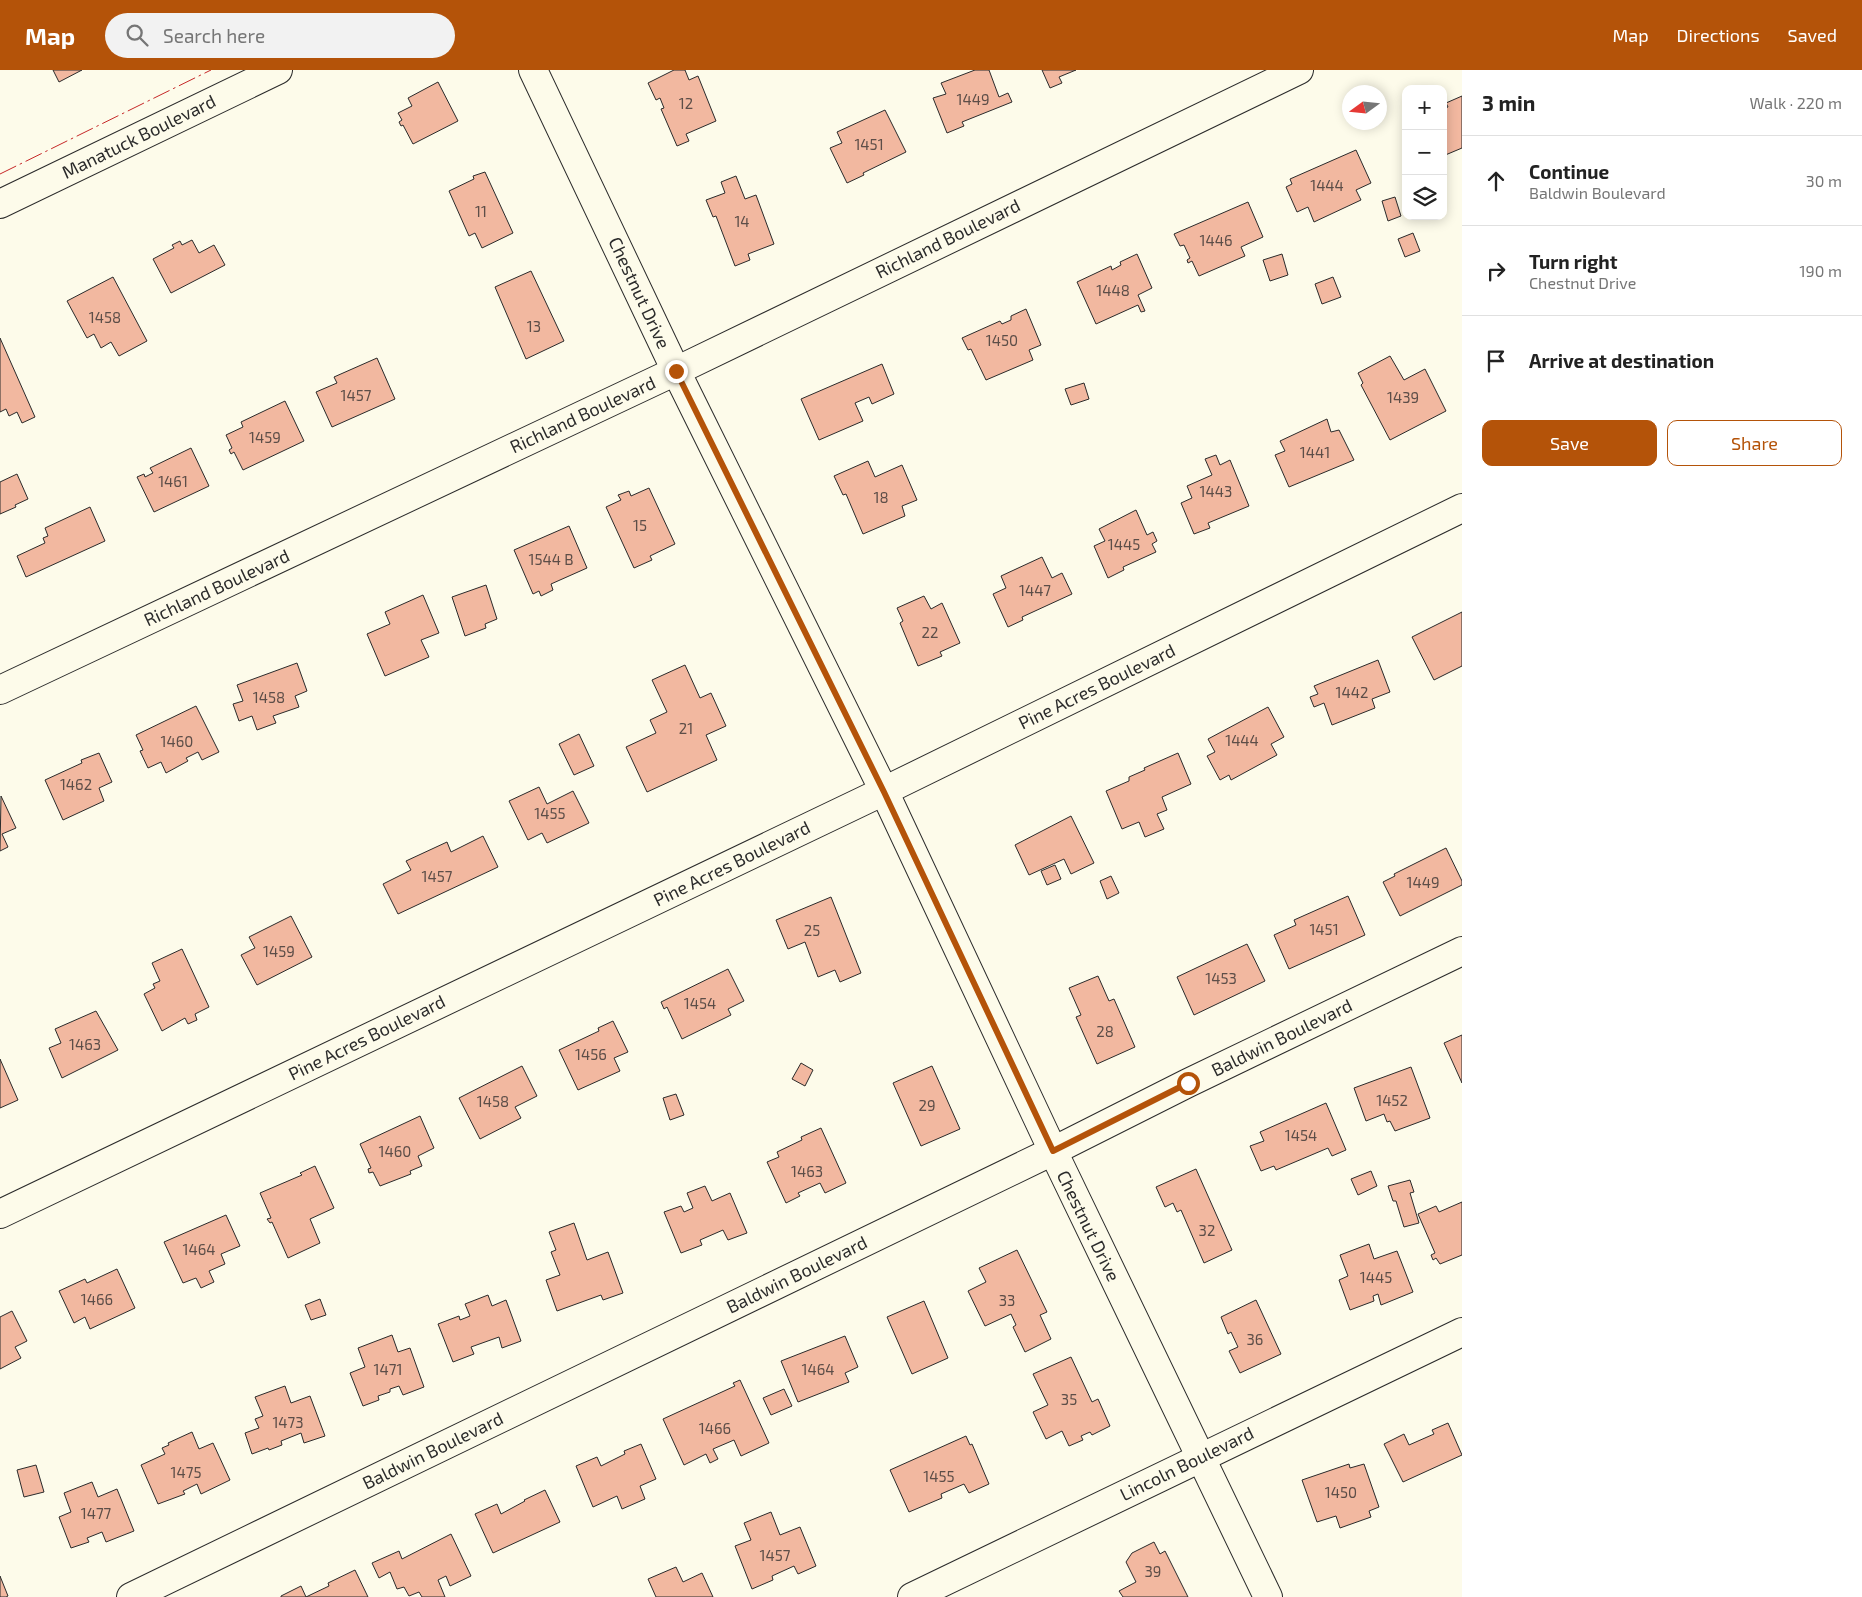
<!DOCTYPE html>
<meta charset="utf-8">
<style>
:root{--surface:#fff;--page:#f2f2f2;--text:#222;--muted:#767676;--line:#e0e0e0;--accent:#b45309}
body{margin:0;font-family:"Exo 2",sans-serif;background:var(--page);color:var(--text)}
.controls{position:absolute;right:15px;top:15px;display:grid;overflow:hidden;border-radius:10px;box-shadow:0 2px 12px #0003}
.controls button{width:45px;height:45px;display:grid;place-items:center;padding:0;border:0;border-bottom:1px solid var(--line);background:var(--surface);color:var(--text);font:25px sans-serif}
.compass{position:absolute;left:1342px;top:15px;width:45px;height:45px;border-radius:50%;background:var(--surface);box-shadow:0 2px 12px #0003;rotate:255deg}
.stop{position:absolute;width:15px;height:15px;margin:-11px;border:4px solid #b45309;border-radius:50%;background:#fff}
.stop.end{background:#b45309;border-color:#fff;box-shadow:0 1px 5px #0008}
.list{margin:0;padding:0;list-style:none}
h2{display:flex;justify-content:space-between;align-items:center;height:65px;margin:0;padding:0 20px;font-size:21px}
h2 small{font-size:16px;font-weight:400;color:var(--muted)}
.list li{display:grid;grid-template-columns:32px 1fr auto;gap:15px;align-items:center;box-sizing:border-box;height:90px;padding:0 20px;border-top:1px solid var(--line)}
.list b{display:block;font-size:19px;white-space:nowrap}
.list p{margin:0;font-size:16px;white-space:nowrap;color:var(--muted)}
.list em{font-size:16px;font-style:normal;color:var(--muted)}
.actions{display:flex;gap:10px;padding:15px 20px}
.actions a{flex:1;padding:11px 0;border:1px solid var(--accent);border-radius:10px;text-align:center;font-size:18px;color:var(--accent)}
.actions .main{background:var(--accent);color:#fff}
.icon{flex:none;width:28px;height:28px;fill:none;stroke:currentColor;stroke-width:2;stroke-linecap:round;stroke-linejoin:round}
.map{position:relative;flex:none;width:1462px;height:1527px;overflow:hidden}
header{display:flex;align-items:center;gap:30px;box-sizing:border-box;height:70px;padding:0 25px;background:var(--accent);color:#fff}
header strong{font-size:24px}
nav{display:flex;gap:28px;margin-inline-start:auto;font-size:18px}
.search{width:350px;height:45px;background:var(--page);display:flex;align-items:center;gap:12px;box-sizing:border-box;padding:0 18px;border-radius:28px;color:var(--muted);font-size:19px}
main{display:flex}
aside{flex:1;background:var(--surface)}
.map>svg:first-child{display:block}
.building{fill:#f2b8a0;stroke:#2b2b2b}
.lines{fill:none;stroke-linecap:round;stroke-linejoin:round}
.minor-casing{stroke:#2b2b2b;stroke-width:30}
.minor{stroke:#fdfbea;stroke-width:28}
.power{stroke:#c62828;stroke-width:1;stroke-dasharray:18 4 2.5 4;stroke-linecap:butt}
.route{stroke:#b45309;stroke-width:6}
.labels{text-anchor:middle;stroke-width:4;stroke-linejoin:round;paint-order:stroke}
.number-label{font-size:15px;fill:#5d4e48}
.street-label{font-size:18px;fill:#2b2b2b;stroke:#fdfbea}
</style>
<header>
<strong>Map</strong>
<div class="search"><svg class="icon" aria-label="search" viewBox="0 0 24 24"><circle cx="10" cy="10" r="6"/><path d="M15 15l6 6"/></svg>Search here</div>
<nav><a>Map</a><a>Directions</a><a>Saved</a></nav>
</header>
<main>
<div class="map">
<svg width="1462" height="1527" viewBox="0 0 1462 1527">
<rect width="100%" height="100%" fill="#fdfbea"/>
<!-- building -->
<g class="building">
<polygon points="53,0 82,0 59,12"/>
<polygon points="674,0 685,0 689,10 698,6 716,51 686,64 689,71 677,76 661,39 664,38 660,28 656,30 648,13"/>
<polygon points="975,0 989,0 999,27 1008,23 1012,32 962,52 964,56 947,63 933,28 946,24 941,13"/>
<polygon points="1042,0 1076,0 1059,7 1062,13 1050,18"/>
<polygon points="438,12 458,51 413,74 403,55 401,56 399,52 402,50 398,43 412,36 408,28"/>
<polygon points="1462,26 1462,78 1443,86 1443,39 1448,37 1446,33"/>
<polygon points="885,40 906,82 863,103 864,105 847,113 830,78 842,73 837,62"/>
<polygon points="1356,80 1371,113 1356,120 1361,130 1314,152 1308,137 1297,142 1286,117 1292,114 1290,109"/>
<polygon points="485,102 513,163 482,178 475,163 469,166 449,121 474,109 473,106"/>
<polygon points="736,106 745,129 756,125 774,174 748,184 750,190 735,196 716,146 713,147 706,130 725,123 721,112"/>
<polygon points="1395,127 1401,146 1388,151 1382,131"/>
<polygon points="1248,132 1263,167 1241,177 1245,186 1199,206 1192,191 1188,193 1187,190 1190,188 1184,175 1180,176 1174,164"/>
<polygon points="1413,163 1420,181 1405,187 1398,169"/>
<polygon points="192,170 199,183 214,175 225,195 171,223 153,189 174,178 172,175 180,171 182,175"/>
<polygon points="1137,184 1152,218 1138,225 1145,241 1141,242 1138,235 1096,254 1077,212 1111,196 1112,200 1121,195 1120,192"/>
<polygon points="1282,184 1288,205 1270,211 1263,190"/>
<polygon points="531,201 564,271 526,289 495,217"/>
<polygon points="113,207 147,271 119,286 111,272 101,278 94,264 87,268 67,231"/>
<polygon points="1333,207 1341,227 1322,234 1315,214"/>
<polygon points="1026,239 1041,275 1029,280 1033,290 986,310 971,279 968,280 962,268 1000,251 1002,254 1011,250 1011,246"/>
<polygon points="0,268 35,347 22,353 17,342 9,346 6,339 0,342"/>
<polygon points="1390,286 1404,310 1425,299 1446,341 1390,370 1361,315 1363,313 1358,303"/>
<polygon points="377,288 395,329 332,357 316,322 337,313 334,307"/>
<polygon points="882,294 894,324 872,334 869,327 855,333 863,351 819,370 801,329"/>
<polygon points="1084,313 1089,329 1071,335 1065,319"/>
<polygon points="285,331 304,371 243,400 234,382 231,384 229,380 232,378 226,365 243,357 241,352"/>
<polygon points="1327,349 1331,362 1339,360 1354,390 1289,417 1275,385 1285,381 1280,371"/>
<polygon points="191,378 209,416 154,442 137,407 144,404 145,407 153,403 150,398"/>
<polygon points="1216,385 1220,395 1230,390 1249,436 1208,453 1210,458 1194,464 1181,433 1192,428 1187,416 1212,405 1205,389"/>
<polygon points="868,391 875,407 902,395 917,430 902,436 905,446 863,464 846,424 843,425 834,406"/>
<polygon points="17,404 28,429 15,435 16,437 0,444 0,412"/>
<polygon points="649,418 675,474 650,486 652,490 634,498 606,437 621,430 618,425 629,421 631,426"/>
<polygon points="90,437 105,471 26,507 17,486 45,473 43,468 48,466 45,458"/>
<polygon points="1136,440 1147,465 1153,462 1157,471 1152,474 1156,482 1123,497 1124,500 1108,508 1094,476 1105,471 1099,459"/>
<polygon points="569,456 587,498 551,514 553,520 541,526 539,521 533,524 514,480"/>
<polygon points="1042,487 1052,508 1062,503 1072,524 1022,547 1023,550 1008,557 993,524 1006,518 1001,506"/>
<polygon points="486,515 497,549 485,554 486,558 465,566 452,527"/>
<polygon points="423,525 439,563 421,570 429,587 385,606 367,564 390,554 385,542"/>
<polygon points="924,526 931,539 942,533 960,573 940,582 942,586 918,596 900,553 903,551 897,538"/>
<polygon points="1462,542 1462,596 1434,610 1412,567"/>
<polygon points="1378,590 1390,622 1372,629 1375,638 1332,655 1324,633 1314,637 1310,627 1318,624 1314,616"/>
<polygon points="297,593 307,621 295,626 299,637 273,646 276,653 257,660 252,646 239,651 233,634 243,631 237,615"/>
<polygon points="685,595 700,628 711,623 726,656 706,665 717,690 647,722 626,677 656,663 650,650 667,642 652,610"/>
<polygon points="196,636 219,682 202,690 198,682 186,688 188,691 166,703 161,692 148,698 140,681 143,680 136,665"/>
<polygon points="1268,637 1284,667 1271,674 1277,685 1231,710 1229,705 1220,710 1207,686 1215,682 1208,669"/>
<polygon points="579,664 594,696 574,705 559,674"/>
<polygon points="99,683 112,712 99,718 104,731 63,750 45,710 82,693 81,690"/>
<polygon points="1178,683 1191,714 1162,727 1167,740 1157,744 1164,759 1145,767 1139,752 1122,759 1106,721 1129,711 1129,707 1145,700 1144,698"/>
<polygon points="539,717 547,734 573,721 589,753 547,773 542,763 528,770 509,731"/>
<polygon points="1,726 16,758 2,764 8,777 0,781"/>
<polygon points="1071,746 1094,793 1071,804 1064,789 1029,805 1015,775"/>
<polygon points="483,766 498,797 398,844 383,814 411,800 406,791 447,772 451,782"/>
<polygon points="1446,778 1462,811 1462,815 1400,846 1383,812 1395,806 1394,804"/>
<polygon points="1055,795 1061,809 1047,815 1041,801"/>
<polygon points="1111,806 1119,823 1107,829 1100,811"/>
<polygon points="1348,826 1365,865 1289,899 1274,865 1296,855 1294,850"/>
<polygon points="831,827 861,903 840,912 835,900 818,907 805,872 788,879 776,850"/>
<polygon points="291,846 312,887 257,915 241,885 255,878 249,867"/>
<polygon points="1247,874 1265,911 1194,945 1177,907"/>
<polygon points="182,879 209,937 195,944 197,950 188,954 185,948 162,961 144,924 155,918 153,914 160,911 152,893"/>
<polygon points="728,899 744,931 728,939 731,945 682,969 667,937 664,939 661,932"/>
<polygon points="1098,906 1109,931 1114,929 1135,977 1097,994 1076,947 1081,945 1069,918"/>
<polygon points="96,941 118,980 62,1008 49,978 61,973 55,959"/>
<polygon points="613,951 628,982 614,988 620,1001 578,1020 559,980 599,961 598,958"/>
<polygon points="1462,965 1462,1013 1444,973"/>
<polygon points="0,989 18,1030 0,1038"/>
<polygon points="801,993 813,1000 805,1016 792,1009"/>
<polygon points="522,996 537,1026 515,1037 521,1048 480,1069 459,1028"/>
<polygon points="932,996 960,1059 921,1076 893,1013"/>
<polygon points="1411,997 1430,1048 1395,1061 1390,1051 1387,1052 1384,1044 1366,1051 1354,1018"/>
<polygon points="676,1024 684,1045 670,1050 663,1028"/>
<polygon points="1326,1033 1346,1080 1332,1086 1328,1078 1276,1100 1274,1096 1261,1101 1250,1076 1264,1071 1260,1062"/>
<polygon points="420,1046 434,1078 418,1086 422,1096 410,1101 411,1104 380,1116 373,1102 369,1103 368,1099 371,1098 360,1074"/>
<polygon points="821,1058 846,1113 825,1123 820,1113 798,1123 800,1126 786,1133 767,1092 779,1087 777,1082 802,1070 801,1067"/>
<polygon points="315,1096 334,1138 310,1149 320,1173 288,1188 272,1152 270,1153 267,1149 271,1148 260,1123 302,1105 300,1103"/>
<polygon points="1196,1099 1232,1180 1204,1193 1181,1140 1177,1142 1173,1133 1165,1137 1156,1117"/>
<polygon points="1371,1101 1377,1116 1358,1125 1351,1109"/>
<polygon points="1410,1110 1414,1122 1410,1123 1419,1153 1404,1157 1396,1131 1393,1131 1388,1116"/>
<polygon points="705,1116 712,1131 730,1123 747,1163 728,1170 723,1160 700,1170 702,1175 681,1183 664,1142 681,1136 684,1142 693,1138 687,1123"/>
<polygon points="1462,1132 1462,1185 1440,1194 1436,1188 1433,1190 1431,1185 1435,1183 1418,1144 1436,1136 1439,1142"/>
<polygon points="226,1145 240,1176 221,1184 225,1194 209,1201 214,1212 201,1218 196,1208 183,1213 164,1172"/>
<polygon points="574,1153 587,1190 608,1182 623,1223 603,1230 601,1225 557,1241 546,1210 560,1205 551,1182 556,1180 549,1162"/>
<polygon points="1369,1174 1374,1189 1397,1181 1413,1222 1381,1235 1378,1224 1373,1226 1374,1231 1350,1240 1339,1210 1348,1206 1340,1185"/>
<polygon points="1017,1180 1047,1242 1040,1245 1051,1269 1025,1282 1013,1257 1016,1255 1011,1244 985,1256 968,1221 986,1212 979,1198"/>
<polygon points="117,1199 135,1238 90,1259 85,1247 74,1253 59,1221 85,1209 87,1213"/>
<polygon points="488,1225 492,1236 506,1230 521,1271 502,1278 499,1267 471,1277 474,1284 453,1292 438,1254 459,1246 460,1250 470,1246 465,1234"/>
<polygon points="320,1229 326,1245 311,1250 305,1235"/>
<polygon points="1256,1230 1281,1284 1240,1303 1229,1281 1238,1277 1231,1262 1228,1264 1221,1247"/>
<polygon points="924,1231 948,1288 912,1304 887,1247"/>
<polygon points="12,1241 27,1271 15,1277 21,1288 0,1299 0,1247"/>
<polygon points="392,1265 398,1282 410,1278 424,1317 403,1325 399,1316 390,1319 390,1322 378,1326 379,1330 363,1336 350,1303 365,1297 358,1278"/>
<polygon points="845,1266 858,1297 845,1303 849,1312 798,1332 781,1291"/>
<polygon points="1071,1287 1092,1332 1098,1329 1110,1356 1092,1365 1090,1362 1081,1366 1083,1370 1069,1376 1062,1361 1046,1369 1033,1342 1048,1335 1033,1304"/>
<polygon points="740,1310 769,1373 741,1386 734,1370 713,1379 718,1389 710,1393 706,1384 684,1395 663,1349 735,1316 733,1313"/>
<polygon points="285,1316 291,1333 310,1326 325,1366 304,1373 301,1363 281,1371 282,1375 269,1380 268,1378 252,1384 245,1363 259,1358 255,1349 263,1346 255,1327"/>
<polygon points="784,1319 792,1336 771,1345 763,1328"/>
<polygon points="1448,1353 1462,1385 1403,1412 1384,1374 1404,1364 1409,1375 1434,1364 1432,1360"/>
<polygon points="192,1362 199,1379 213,1373 230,1410 201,1424 197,1414 183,1421 185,1424 158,1434 141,1395 165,1384 162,1378 169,1375 168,1373"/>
<polygon points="966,1366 970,1375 972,1374 989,1414 969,1423 964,1414 941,1424 942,1428 909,1442 890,1400"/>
<polygon points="641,1374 656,1409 640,1416 645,1429 622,1439 617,1426 593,1437 576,1396 597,1387 601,1396 625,1384 624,1381"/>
<polygon points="1349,1394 1350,1398 1364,1394 1379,1437 1369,1441 1371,1447 1340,1458 1336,1446 1317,1452 1302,1410"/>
<polygon points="36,1395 44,1422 24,1427 17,1400"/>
<polygon points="92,1412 98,1427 117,1419 134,1461 106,1472 102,1462 87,1468 89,1472 71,1478 59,1447 71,1442 64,1423"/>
<polygon points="545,1420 560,1452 493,1483 475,1444 497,1434 501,1444 525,1431 524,1430"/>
<polygon points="771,1442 780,1465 800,1457 816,1496 798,1504 794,1496 772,1506 773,1510 752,1519 735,1476 751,1470 744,1453"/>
<polygon points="451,1464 471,1506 450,1516 446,1506 438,1510 445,1527 422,1527 419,1522 409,1526 404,1517 397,1519 390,1502 379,1508 372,1493 399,1481 402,1489"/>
<polygon points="1154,1472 1160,1484 1165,1481 1188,1527 1123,1527 1119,1521 1136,1512 1126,1492 1132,1483"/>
<polygon points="676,1497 683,1512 702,1503 713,1527 656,1527 648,1509"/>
<polygon points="355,1500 368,1527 281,1527 281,1526 301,1516 306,1527 329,1516 328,1513"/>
<polygon points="0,1506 8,1526 6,1527 0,1527"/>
</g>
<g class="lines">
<defs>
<g id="minor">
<polyline points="533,0 676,301 884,721 1053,1081 1268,1527"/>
<polyline points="0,134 278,0"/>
<polyline points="0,620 676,301 1299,0"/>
<polyline points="0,1144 884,721 1462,438"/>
<polyline points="131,1527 1053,1081 1188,1013 1462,881"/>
<polyline points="912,1527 1462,1262"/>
</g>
</defs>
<!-- minor casing -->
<use href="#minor" class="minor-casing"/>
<!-- minor -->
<use href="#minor" class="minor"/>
<!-- power -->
<polyline class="power" points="0,104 211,0"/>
</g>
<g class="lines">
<!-- route -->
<polyline class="route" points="676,301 884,722 1053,1081 1188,1013"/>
</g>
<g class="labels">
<!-- number labels -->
<g class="number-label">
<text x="973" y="35">1449</text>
<text x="686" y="39">12</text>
<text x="869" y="80">1451</text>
<text x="1327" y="121">1444</text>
<text x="481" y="147">11</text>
<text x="742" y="157">14</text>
<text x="1216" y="176">1446</text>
<text x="1113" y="226">1448</text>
<text x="105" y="253">1458</text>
<text x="534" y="262">13</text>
<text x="1002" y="276">1450</text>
<text x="356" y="331">1457</text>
<text x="1403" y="333">1439</text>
<text x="265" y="373">1459</text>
<text x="1315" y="388">1441</text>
<text x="173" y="417">1461</text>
<text x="1216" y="427">1443</text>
<text x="881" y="433">18</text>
<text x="640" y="461">15</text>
<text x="1124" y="480">1445</text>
<text x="551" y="495">1544 B</text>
<text x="1035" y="526">1447</text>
<text x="930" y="568">22</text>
<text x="1352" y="628">1442</text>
<text x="269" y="633">1458</text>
<text x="686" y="664">21</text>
<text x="1242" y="676">1444</text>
<text x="177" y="677">1460</text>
<text x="76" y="720">1462</text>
<text x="550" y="749">1455</text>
<text x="437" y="812">1457</text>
<text x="1423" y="818">1449</text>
<text x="1324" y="865">1451</text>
<text x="812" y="866">25</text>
<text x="279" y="887">1459</text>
<text x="1221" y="914">1453</text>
<text x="700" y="939">1454</text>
<text x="1105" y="967">28</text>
<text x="85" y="980">1463</text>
<text x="591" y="990">1456</text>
<text x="1392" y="1036">1452</text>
<text x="493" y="1037">1458</text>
<text x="927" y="1041">29</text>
<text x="1301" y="1071">1454</text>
<text x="395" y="1087">1460</text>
<text x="807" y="1107">1463</text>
<text x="1207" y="1166">32</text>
<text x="199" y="1185">1464</text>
<text x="1376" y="1213">1445</text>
<text x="97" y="1235">1466</text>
<text x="1007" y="1236">33</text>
<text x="1255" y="1275">36</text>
<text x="388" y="1305">1471</text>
<text x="818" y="1305">1464</text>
<text x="1069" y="1335">35</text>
<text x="288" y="1358">1473</text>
<text x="715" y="1364">1466</text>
<text x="186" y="1408">1475</text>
<text x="939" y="1412">1455</text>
<text x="1341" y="1428">1450</text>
<text x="96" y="1449">1477</text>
<text x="775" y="1491">1457</text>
<text x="1153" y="1507">39</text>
</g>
<!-- street labels -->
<g class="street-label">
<text transform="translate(139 67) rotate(-26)" y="6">Manatuck Boulevard</text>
<text transform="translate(948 169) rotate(-26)" y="6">Richland Boulevard</text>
<text transform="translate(639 223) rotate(65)" y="6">Chestnut Drive</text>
<text transform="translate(583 345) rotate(-25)" y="6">Richland Boulevard</text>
<text transform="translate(217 518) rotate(-25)" y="6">Richland Boulevard</text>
<text transform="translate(1097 617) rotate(-26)" y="6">Pine Acres Boulevard</text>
<text transform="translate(732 794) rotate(-26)" y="6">Pine Acres Boulevard</text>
<text transform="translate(367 968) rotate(-26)" y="6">Pine Acres Boulevard</text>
<text transform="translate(1282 968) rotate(-26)" y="6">Baldwin Boulevard</text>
<text transform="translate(1088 1156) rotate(64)" y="6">Chestnut Drive</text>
<text transform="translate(797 1205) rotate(-26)" y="6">Baldwin Boulevard</text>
<text transform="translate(433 1381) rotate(-26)" y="6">Baldwin Boulevard</text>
<text transform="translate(1187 1394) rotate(-26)" y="6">Lincoln Boulevard</text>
</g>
</g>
</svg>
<div class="controls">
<button>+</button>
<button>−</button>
<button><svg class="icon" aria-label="layers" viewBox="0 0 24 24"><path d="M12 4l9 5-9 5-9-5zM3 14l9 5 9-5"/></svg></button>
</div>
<svg class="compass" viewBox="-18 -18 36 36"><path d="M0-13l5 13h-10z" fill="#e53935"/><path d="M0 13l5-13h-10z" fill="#767676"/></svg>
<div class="stop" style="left:1188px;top:1013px"></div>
<div class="stop end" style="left:676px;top:301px"></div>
</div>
<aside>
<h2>3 min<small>Walk · 220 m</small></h2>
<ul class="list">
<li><svg class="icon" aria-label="ahead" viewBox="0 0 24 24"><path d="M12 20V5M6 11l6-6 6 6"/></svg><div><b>Continue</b><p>Baldwin Boulevard</p></div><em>30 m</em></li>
<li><svg class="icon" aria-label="right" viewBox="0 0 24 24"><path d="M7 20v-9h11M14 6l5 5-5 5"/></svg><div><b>Turn right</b><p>Chestnut Drive</p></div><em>190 m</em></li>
<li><svg class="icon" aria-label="arrive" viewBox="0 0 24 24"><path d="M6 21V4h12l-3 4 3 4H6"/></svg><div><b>Arrive at destination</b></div></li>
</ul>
<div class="actions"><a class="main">Save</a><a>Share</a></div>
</aside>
</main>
